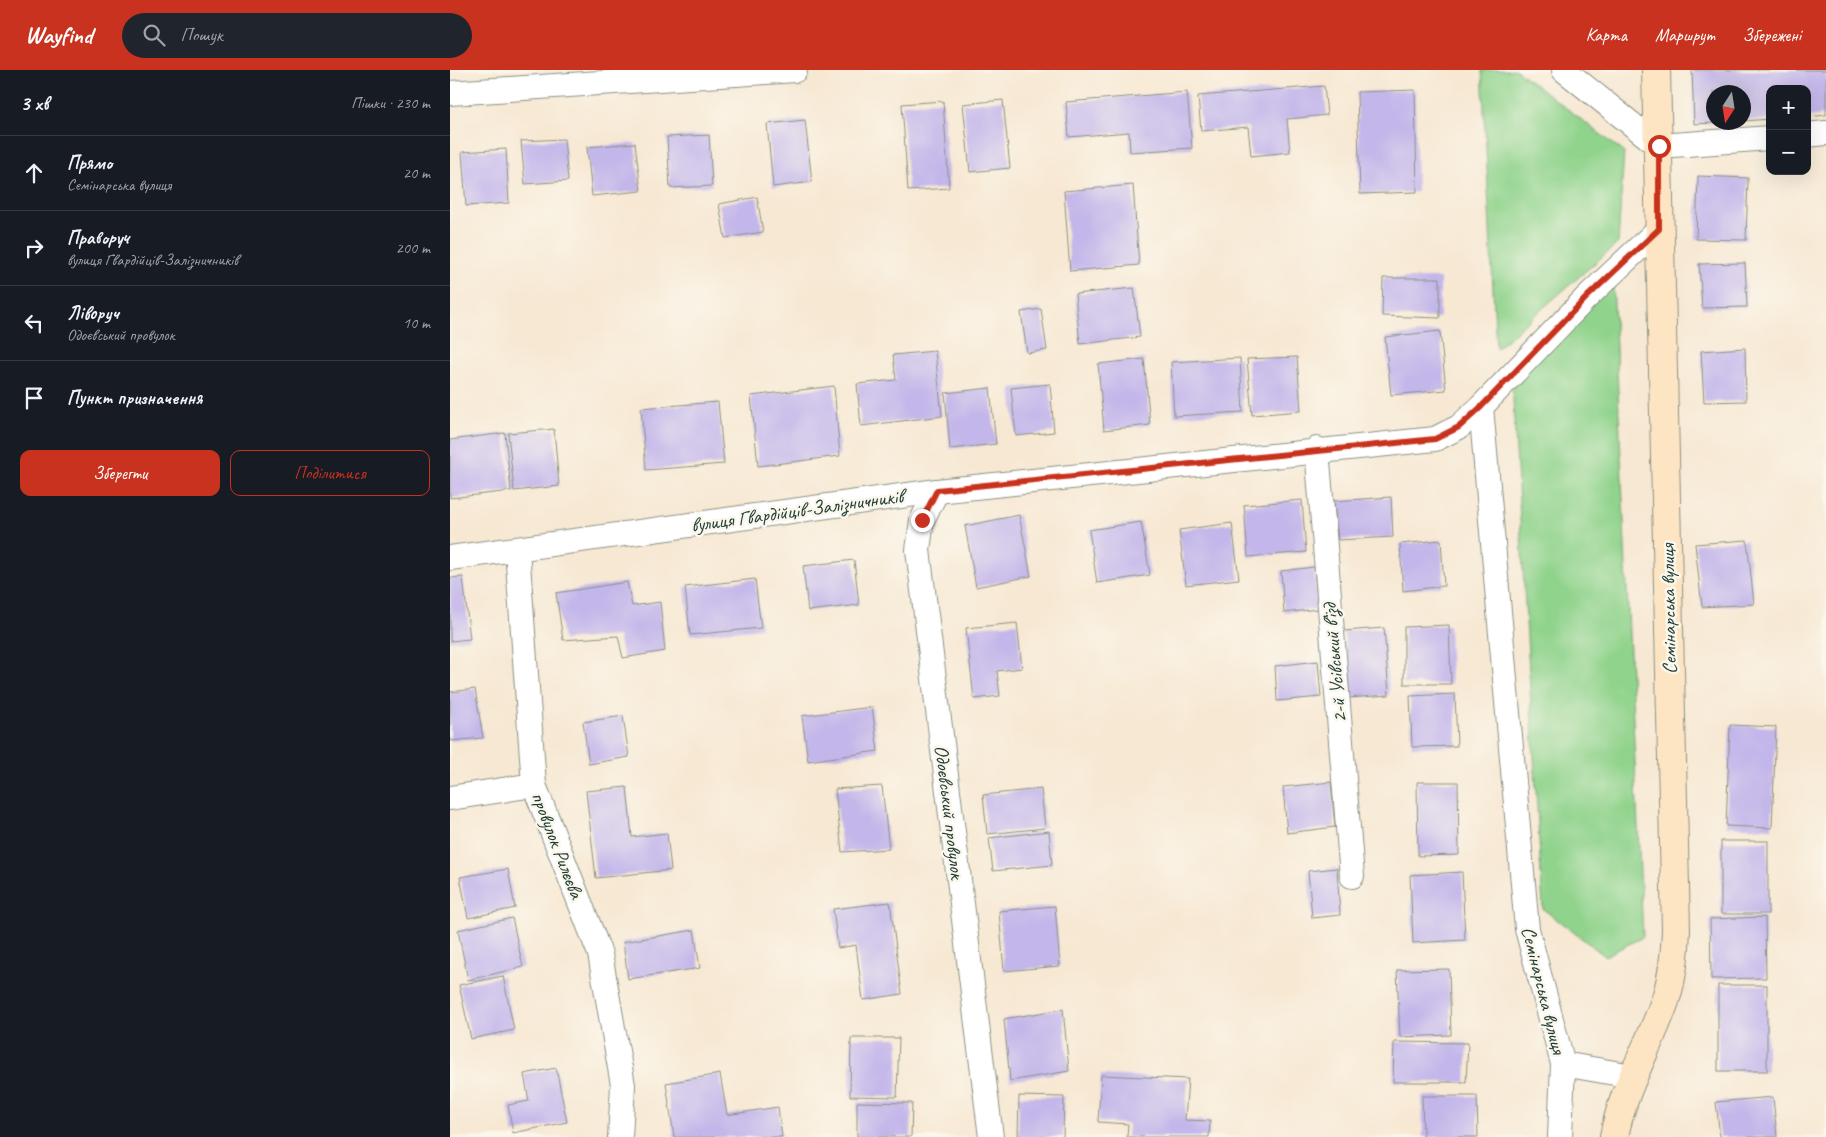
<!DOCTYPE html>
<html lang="uk">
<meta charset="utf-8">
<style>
:root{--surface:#171b24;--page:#20242c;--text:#f1f3f6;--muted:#9ea1a6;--line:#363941;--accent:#c8321e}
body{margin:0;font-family:Caveat,sans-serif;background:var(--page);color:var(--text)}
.controls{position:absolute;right:15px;top:15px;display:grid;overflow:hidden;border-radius:10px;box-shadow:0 5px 20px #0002}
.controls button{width:45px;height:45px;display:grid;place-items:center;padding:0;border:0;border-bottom:1px solid var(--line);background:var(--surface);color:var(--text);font:25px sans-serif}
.compass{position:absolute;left:1256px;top:15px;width:45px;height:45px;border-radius:50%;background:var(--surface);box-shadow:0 5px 20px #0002;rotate:192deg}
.stop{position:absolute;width:15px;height:15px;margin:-11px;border:4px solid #c8321e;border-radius:50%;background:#fff}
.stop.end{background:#c8321e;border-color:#fff;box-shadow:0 1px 5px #0008}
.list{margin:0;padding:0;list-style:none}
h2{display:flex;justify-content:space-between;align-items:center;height:65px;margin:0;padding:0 20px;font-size:21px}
h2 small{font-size:16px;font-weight:400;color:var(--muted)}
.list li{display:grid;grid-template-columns:32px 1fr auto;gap:15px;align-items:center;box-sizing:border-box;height:75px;padding:0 20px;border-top:1px solid var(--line)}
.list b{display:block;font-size:19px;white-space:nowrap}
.list p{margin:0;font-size:16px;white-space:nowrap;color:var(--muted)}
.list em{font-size:16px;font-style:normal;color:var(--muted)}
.actions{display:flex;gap:10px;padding:15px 20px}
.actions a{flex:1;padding:11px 0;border:1px solid var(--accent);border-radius:10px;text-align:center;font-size:18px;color:var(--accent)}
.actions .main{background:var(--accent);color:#fff}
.icon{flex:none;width:28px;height:28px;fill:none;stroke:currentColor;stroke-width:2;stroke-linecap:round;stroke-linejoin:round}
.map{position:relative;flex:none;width:1376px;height:1067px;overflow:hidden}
header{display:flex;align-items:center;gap:30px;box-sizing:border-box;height:70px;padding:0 25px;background:var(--accent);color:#fff}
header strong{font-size:24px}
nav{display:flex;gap:28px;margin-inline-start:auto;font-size:18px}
.search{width:350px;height:45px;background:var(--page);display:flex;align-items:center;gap:12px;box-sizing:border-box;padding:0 18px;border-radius:28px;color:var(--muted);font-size:19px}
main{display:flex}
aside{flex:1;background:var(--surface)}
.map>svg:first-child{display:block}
.green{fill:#90d38c;stroke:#588860}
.building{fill:#c3b6ea}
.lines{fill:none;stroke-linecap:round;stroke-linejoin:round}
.street-casing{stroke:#8b9284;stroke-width:26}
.secondary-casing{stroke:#8b9284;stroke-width:30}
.street{stroke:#fff;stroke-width:24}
.secondary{stroke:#fde5c4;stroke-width:28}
.route{stroke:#c8321e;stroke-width:6}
.labels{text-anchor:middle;stroke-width:5;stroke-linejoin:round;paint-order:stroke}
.street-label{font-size:20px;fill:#1f3d34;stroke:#fbf7ec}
</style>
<header>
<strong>Wayfind</strong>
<div class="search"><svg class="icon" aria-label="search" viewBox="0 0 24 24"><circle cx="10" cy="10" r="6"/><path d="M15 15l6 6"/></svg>Пошук</div>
<nav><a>Карта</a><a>Маршрут</a><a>Збережені</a></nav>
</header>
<main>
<aside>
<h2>3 хв<small>Пішки · 230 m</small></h2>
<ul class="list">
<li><svg class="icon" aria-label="ahead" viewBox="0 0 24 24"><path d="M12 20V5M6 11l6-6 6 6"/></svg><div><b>Прямо</b><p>Семінарська вулиця</p></div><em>20 m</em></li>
<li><svg class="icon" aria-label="right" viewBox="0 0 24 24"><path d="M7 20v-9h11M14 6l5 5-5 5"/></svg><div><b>Праворуч</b><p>вулиця Гвардійців-Залізничників</p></div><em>200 m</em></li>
<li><svg class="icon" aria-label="left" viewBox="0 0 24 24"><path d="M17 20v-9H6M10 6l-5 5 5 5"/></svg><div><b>Ліворуч</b><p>Одоєвський провулок</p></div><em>10 m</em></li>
<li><svg class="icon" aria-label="arrive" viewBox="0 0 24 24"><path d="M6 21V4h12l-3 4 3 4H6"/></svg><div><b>Пункт призначення</b></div></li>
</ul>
<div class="actions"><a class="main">Зберегти</a><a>Поділитися</a></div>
</aside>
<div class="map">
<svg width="1376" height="1067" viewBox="0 0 1376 1067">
<rect width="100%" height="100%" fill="#fbf7ec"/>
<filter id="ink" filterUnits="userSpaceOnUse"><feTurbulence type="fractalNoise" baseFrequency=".02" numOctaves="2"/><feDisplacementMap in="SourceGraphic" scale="10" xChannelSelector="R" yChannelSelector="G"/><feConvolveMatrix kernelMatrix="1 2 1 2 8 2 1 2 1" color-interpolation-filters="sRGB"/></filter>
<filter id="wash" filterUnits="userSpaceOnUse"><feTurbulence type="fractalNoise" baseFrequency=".0096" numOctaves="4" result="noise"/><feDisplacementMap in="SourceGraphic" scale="20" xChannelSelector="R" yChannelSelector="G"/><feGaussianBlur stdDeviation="1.12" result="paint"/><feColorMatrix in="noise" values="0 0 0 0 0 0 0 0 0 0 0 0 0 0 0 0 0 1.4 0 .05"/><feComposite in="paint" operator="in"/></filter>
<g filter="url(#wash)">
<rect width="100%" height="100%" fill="#f7e8d3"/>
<!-- green -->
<g class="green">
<polygon points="1032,0 1066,0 1174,82 1168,173 1046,279"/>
<polygon points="1163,212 1193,867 1155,886 1093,839 1062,313"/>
</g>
<g id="blocks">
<!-- building -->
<g class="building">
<polygon points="1242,0 1376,0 1376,45 1357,47 1357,19 1320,19 1320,49 1294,51 1294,22 1264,22 1264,53 1244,54"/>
<polygon points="874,16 877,45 837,49 840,82 801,86 798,57 751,61 748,26"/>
<polygon points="965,20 967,122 910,124 907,22"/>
<polygon points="737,22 742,78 680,82 679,62 619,67 616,32"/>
<polygon points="553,30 560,98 520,102 513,34"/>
<polygon points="493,31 499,118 458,121 452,34"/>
<polygon points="355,50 362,112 323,117 317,54"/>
<polygon points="259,65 262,116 220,118 217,67"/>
<polygon points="114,69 118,111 75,114 71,71"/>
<polygon points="185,73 191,121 142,126 137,77"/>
<polygon points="56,79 59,133 16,136 12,82"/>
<polygon points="1248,106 1298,108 1296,170 1246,169"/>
<polygon points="683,115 689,195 620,201 614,121"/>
<polygon points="307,127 313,162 275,168 269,134"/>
<polygon points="1295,193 1297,237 1252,238 1249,194"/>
<polygon points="933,208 990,208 990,248 932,246"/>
<polygon points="684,218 690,267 630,274 625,224"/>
<polygon points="591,239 597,280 577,283 571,242"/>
<polygon points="990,261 996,320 941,325 935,267"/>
<polygon points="1295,278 1296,331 1254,332 1251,281"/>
<polygon points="485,281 492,346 411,356 407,314 446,310 443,285"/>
<polygon points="847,287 851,341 802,345 797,289"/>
<polygon points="790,288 793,342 724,346 721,292"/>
<polygon points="694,289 700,355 654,360 648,294"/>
<polygon points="600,314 604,362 566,366 561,318"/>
<polygon points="384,316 390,386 308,396 301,326"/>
<polygon points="540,318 546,374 500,379 495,323"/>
<polygon points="268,332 274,394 196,400 191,338"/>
<polygon points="104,359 109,416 64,421 58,363"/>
<polygon points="55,363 61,421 0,428 0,370"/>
<polygon points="941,427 943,467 888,470 884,431"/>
<polygon points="852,430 856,482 798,487 794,435"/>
<polygon points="569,445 581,506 526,517 515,456"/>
<polygon points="691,452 700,505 647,513 639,460"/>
<polygon points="782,453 789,509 736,515 729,460"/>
<polygon points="991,470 994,516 953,521 950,474"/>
<polygon points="1297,470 1304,534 1252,537 1245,474"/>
<polygon points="404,490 409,535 358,541 353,496"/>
<polygon points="864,497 868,539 834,543 831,501"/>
<polygon points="13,507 20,569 0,571 0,508"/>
<polygon points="305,509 311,558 240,565 235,517"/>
<polygon points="177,512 182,536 210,532 215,581 173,588 168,566 113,570 106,523"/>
<polygon points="567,553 572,598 547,601 550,626 524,629 516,558"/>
<polygon points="999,555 1001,614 954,614 954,557"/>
<polygon points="934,558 939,625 898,628 894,561"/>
<polygon points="868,591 871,627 827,631 825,596"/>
<polygon points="25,619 33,668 0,671 0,622"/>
<polygon points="1005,624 1007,676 962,677 960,626"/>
<polygon points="422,637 428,681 358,691 352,646"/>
<polygon points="173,646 179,687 139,694 133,652"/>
<polygon points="1280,655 1326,657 1322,758 1276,756"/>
<polygon points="881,712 885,757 837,763 833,717"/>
<polygon points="967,712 1008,712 1009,785 968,786"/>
<polygon points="432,716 439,779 392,782 385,719"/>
<polygon points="177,717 182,767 217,763 221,800 146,808 136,721"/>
<polygon points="591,719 595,758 537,764 533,725"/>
<polygon points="599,761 602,795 543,801 539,768"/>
<rect x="1271" y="771" width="47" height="73"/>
<polygon points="887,798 890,845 862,848 858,801"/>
<polygon points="58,799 65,838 18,848 10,807"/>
<polygon points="1012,802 1015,870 963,873 960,805"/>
<polygon points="440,832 452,924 413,930 406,875 388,878 383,839"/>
<polygon points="605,836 610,896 554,901 549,841"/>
<polygon points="1315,847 1316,908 1261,909 1260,849"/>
<polygon points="62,848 73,897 18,910 8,860"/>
<polygon points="244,860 250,898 178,909 173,872"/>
<polygon points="999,899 1001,965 950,967 947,900"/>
<polygon points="53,906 64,960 21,969 9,915"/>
<rect x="1268" y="915" width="49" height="86"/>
<polygon points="613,939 619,1001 560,1011 554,949"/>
<polygon points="401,968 449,968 447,1027 400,1026"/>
<polygon points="944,972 1018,973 1016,1012 943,1012"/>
<polygon points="106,998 117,1052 63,1063 58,1035 79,1031 74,1004"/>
<polygon points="270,1004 277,1045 328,1037 332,1067 224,1067 216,1013"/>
<polygon points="651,1005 738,1009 735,1050 760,1051 759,1067 677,1067 678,1054 648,1052"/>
<polygon points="569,1026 614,1027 613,1067 568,1067"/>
<polygon points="972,1026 1027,1026 1028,1067 973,1067"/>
<polygon points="1323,1027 1327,1067 1270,1067 1266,1032"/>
<polygon points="407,1032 462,1033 461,1067 407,1067"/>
</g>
</g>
</g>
<g filter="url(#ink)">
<use href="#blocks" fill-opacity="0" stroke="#8b9284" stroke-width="1"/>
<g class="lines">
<defs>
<g id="street">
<polyline points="1114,0 1209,76 1320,68"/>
<polyline points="0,23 345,0"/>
<polyline points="1357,65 1376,63"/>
<polyline points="1031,337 1077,859 1113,994 1110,1067"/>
<polyline points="867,379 902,806"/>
<polyline points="487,421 472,450 468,480 541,1067"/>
<polyline points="67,479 84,715 150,884 173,1015 170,1067"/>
<polyline points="0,488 487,421 985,369 1009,357 1031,337 1137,227 1209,159"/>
<polyline points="0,728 84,715"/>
<polyline points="1113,994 1182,1006"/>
</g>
<path id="secondary" d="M1164,1067c9,-50 36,-91 52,-139 7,-22 9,-45 10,-68l-20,-860"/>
</defs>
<!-- street casing -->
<use href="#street" class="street-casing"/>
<!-- secondary casing -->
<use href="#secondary" class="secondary-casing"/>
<!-- street -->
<use href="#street" class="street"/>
<!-- secondary -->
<use href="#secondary" class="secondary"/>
</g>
</g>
<g class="lines" filter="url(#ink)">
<!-- route -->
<polyline class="route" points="472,450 487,420 985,369 1009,357 1031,337 1137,227 1209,159 1209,76"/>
</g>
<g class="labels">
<!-- street labels -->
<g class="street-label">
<text transform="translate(347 440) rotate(-8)" y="7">вулиця Гвардійців-Залізничників</text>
<text transform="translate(1218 539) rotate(-91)" y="7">Семінарська вулиця</text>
<text transform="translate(884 593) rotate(-95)" y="7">2-й Усівський в’їзд</text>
<text transform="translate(500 742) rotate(83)" y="7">Одоєвський провулок</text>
<text transform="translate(108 775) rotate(69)" y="7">провулок Рилєєва</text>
<text transform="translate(1094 920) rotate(76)" y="7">Семінарська вулиця</text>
</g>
</g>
</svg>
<div class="controls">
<button>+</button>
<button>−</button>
</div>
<svg class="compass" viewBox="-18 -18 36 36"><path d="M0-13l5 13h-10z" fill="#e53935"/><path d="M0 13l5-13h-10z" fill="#9ea1a6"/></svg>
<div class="stop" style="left:1209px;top:76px"></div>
<div class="stop end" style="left:472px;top:450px"></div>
</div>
</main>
